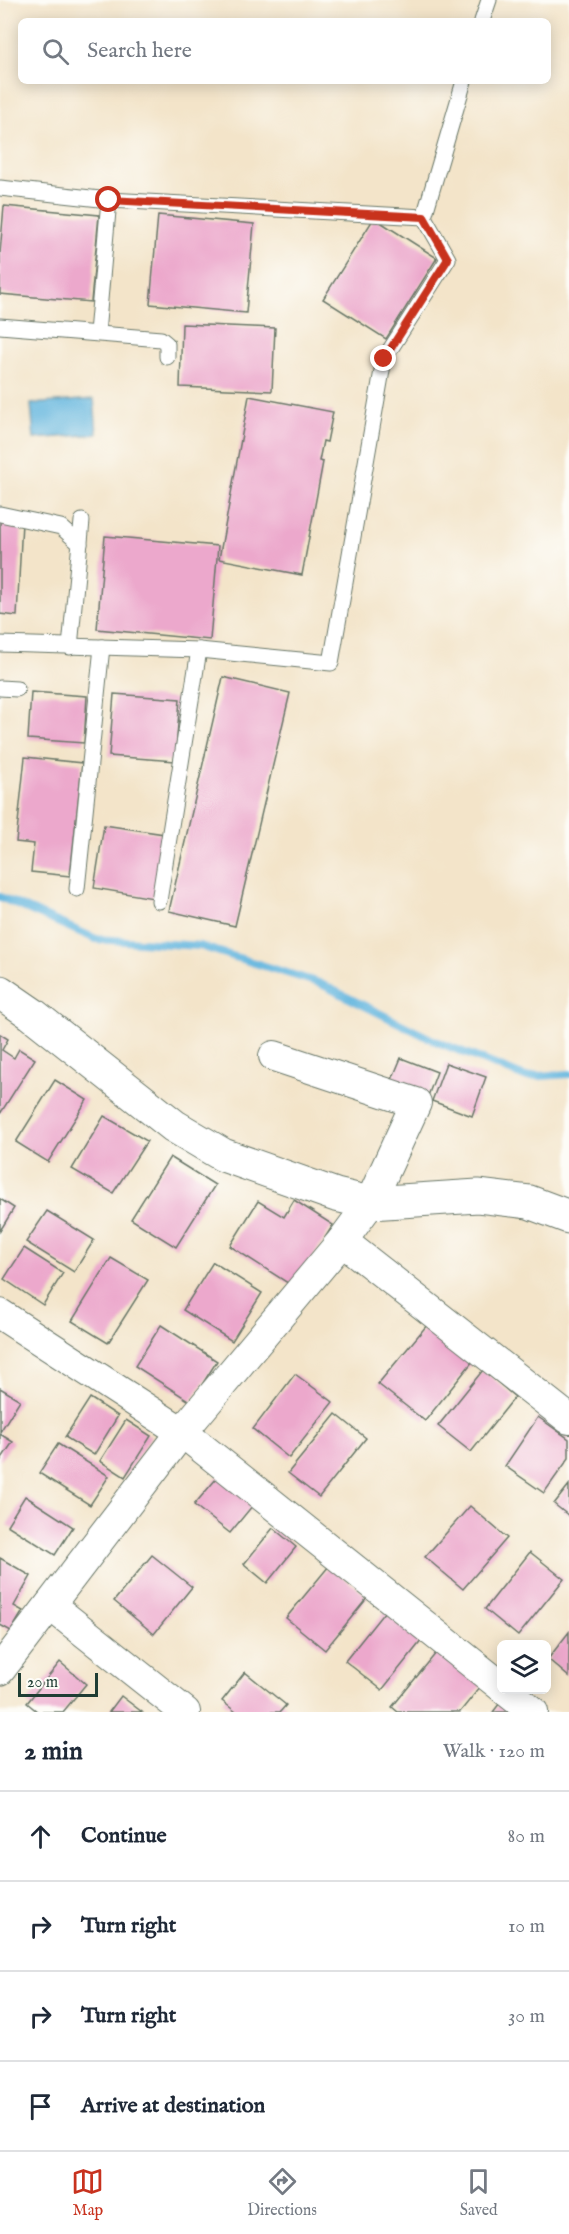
<!DOCTYPE html>
<meta charset="utf-8">
<style>
:root{--surface:#fff;--page:#f6f6f7;--text:#1f2937;--muted:#747a83;--line:#e0e1e3;--accent:#c8321e}
body{margin:0;font-family:"IM FELL English",serif;background:var(--page);color:var(--text)}
.controls{position:absolute;right:18px;bottom:18px;display:grid;overflow:hidden;border-radius:9px;box-shadow:0 3px 15px #0003}
.controls button{width:54px;height:54px;display:grid;place-items:center;padding:0;border:0;border-bottom:2px solid var(--line);background:var(--surface);color:var(--text);font:30px sans-serif}
.scale{position:absolute;left:18px;bottom:15px;width:80px;box-sizing:border-box;padding-left:6px;border:3px solid #1f3d34;border-top:0;font-size:16px;line-height:21px;white-space:nowrap;color:#1f3d34;-webkit-text-stroke:4px #fdfcf7;paint-order:stroke}
.stop{position:absolute;width:18px;height:18px;margin:-14px;border:4px solid #c8321e;border-radius:50%;background:#fff}
.stop.end{background:#c8321e;border-color:#fff;box-shadow:0 2px 6px #0008}
.list{margin:0;padding:0;list-style:none}
h2{display:flex;justify-content:space-between;align-items:center;height:78px;margin:0;padding:0 24px;font-size:26px}
h2 small{font-size:20px;font-weight:400;color:var(--muted)}
.list li{display:grid;grid-template-columns:39px 1fr auto;gap:18px;align-items:center;box-sizing:border-box;height:90px;padding:0 24px;border-top:2px solid var(--line)}
.list b{display:block;font-size:22px;white-space:nowrap}
.list em{font-size:20px;font-style:normal;color:var(--muted)}
.icon{flex:none;width:33px;height:33px;fill:none;stroke:currentColor;stroke-width:2;stroke-linecap:round;stroke-linejoin:round}
.map{position:relative;flex:none;width:569px;height:1712px;overflow:hidden}
.search{position:absolute;background:var(--surface);box-shadow:0 3px 15px #0003;left:18px;right:18px;top:18px;height:66px;display:flex;align-items:center;gap:15px;box-sizing:border-box;padding:0 21px;border-radius:9px;color:var(--muted);font-size:22px}
.sheet{height:438px;background:var(--surface)}
nav{display:flex;justify-content:space-around;align-items:center;box-sizing:border-box;height:84px;border-top:2px solid var(--line);background:var(--surface);font-size:16px;color:var(--muted)}
nav a{display:grid;justify-items:center;gap:3px}
nav .on{color:var(--accent)}
.map>svg:first-child{display:block}
.water{fill:#62b5de;stroke:#407989;stroke-width:1.5}
.lines{fill:none;stroke-linecap:round;stroke-linejoin:round}
.stream{stroke:#62b5de;stroke-width:8}
.building{fill:#eca8cc}
.lane-casing{stroke:#697768;stroke-width:17}
.street-casing{stroke:#697768;stroke-width:32}
.secondary-casing{stroke:#697768;stroke-width:35}
.lane{stroke:#fff;stroke-width:15}
.street{stroke:#fff;stroke-width:30}
.secondary{stroke:#fff;stroke-width:33}
.route{stroke:#c8321e;stroke-width:8}
</style>
<div class="map">
<svg width="569" height="1712" viewBox="0 0 569 1712">
<rect width="100%" height="100%" fill="#fdfcf7"/>
<filter id="ink" filterUnits="userSpaceOnUse"><feTurbulence type="fractalNoise" baseFrequency=".0167" numOctaves="2"/><feDisplacementMap in="SourceGraphic" scale="12" xChannelSelector="R" yChannelSelector="G"/><feConvolveMatrix kernelMatrix="1 2 1 2 8 2 1 2 1" color-interpolation-filters="sRGB"/></filter>
<filter id="wash" filterUnits="userSpaceOnUse"><feTurbulence type="fractalNoise" baseFrequency=".008" numOctaves="4" result="noise"/><feDisplacementMap in="SourceGraphic" scale="24" xChannelSelector="R" yChannelSelector="G"/><feGaussianBlur stdDeviation="1.35" result="paint"/><feColorMatrix in="noise" values="0 0 0 0 0 0 0 0 0 0 0 0 0 0 0 0 0 1.4 0 .05"/><feComposite in="paint" operator="in"/></filter>
<g filter="url(#wash)">
<rect width="100%" height="100%" fill="#f3e4c9"/>
<!-- water -->
<polygon class="water" points="94,399 97,434 34,439 31,404"/>
<g class="lines">
<!-- stream -->
<polyline class="stream" points="0,897 96,939 200,946 319,983 433,1040 525,1077 569,1074"/>
</g>
<g id="blocks">
<!-- building -->
<g class="building">
<polygon points="4,206 99,215 91,302 0,294 0,253"/>
<polygon points="158,215 254,224 246,313 150,304"/>
<polygon points="374,218 437,258 386,339 323,299"/>
<polygon points="182,324 275,328 272,391 180,387"/>
<polygon points="249,396 333,412 327,442 323,441 319,461 323,462 302,575 219,559"/>
<polygon points="0,520 22,522 17,616 0,614"/>
<polygon points="105,536 218,546 210,640 97,629"/>
<polygon points="223,677 290,693 235,926 169,911"/>
<polygon points="31,692 87,696 84,743 28,739"/>
<polygon points="114,694 180,699 175,761 109,756"/>
<polygon points="25,757 82,763 70,876 31,872 34,844 16,842"/>
<polygon points="104,825 164,834 153,898 94,888"/>
<polygon points="0,1034 8,1039 2,1050 14,1058 19,1049 35,1059 0,1114"/>
<polygon points="401,1058 437,1072 428,1096 391,1082"/>
<polygon points="446,1063 486,1077 472,1116 432,1101"/>
<polygon points="55,1080 87,1100 48,1162 16,1142"/>
<polygon points="104,1116 147,1141 113,1193 72,1169"/>
<polygon points="170,1157 215,1185 176,1247 131,1219"/>
<polygon points="0,1199 14,1208 0,1231"/>
<polygon points="294,1200 333,1225 294,1287 230,1246 258,1201 284,1217"/>
<polygon points="47,1211 94,1240 74,1272 26,1242"/>
<polygon points="24,1248 63,1273 43,1305 4,1279"/>
<polygon points="111,1258 148,1280 108,1343 72,1321"/>
<polygon points="213,1262 262,1293 232,1341 183,1310"/>
<polygon points="161,1325 217,1361 191,1402 135,1366"/>
<polygon points="427,1325 473,1361 425,1421 378,1384"/>
<polygon points="483,1370 515,1397 471,1452 438,1426"/>
<polygon points="295,1374 333,1402 289,1458 253,1429"/>
<polygon points="0,1388 20,1400 0,1432"/>
<polygon points="90,1398 118,1416 94,1455 65,1437"/>
<polygon points="336,1414 366,1438 319,1497 288,1473"/>
<polygon points="538,1417 569,1439 569,1458 544,1493 505,1466"/>
<polygon points="126,1420 151,1436 125,1477 100,1461"/>
<polygon points="0,1434 13,1442 0,1461"/>
<polygon points="58,1444 109,1476 90,1505 39,1473"/>
<polygon points="222,1472 258,1499 230,1533 194,1505"/>
<polygon points="569,1485 569,1516 554,1504"/>
<polygon points="25,1496 73,1527 55,1555 7,1525"/>
<polygon points="470,1506 507,1538 463,1589 425,1557"/>
<polygon points="273,1528 296,1547 267,1583 244,1564"/>
<polygon points="530,1552 564,1579 518,1636 485,1609"/>
<polygon points="152,1555 192,1587 154,1634 114,1601"/>
<polygon points="0,1558 31,1576 14,1606 23,1611 11,1631 0,1625"/>
<polygon points="329,1566 368,1597 325,1650 286,1618"/>
<polygon points="385,1611 422,1640 382,1690 345,1661"/>
<polygon points="569,1632 569,1677 548,1659"/>
<polygon points="441,1647 485,1681 460,1712 398,1712 392,1707"/>
<polygon points="60,1662 86,1684 63,1712 38,1712 27,1703"/>
<polygon points="245,1672 286,1705 280,1712 236,1712 222,1701"/>
<polygon points="506,1695 526,1712 493,1712"/>
<polygon points="121,1696 142,1712 109,1712"/>
</g>
</g>
</g>
<g filter="url(#ink)">
<use href="#blocks" fill-opacity="0" stroke="#697768" stroke-width="1.5"/>
<g class="lines">
<defs>
<g id="lane">
<polyline points="482,21 489,0"/>
<polyline points="0,188 109,200 424,217"/>
<polyline points="0,326 161,339 167,344 167,357"/>
<polyline points="97,333 109,200"/>
<polyline points="0,514 61,527 80,544"/>
<polyline points="0,644 199,650 331,663 384,359 448,259 424,217 464,81"/>
<polyline points="70,647 82,521"/>
<polyline points="0,688 17,689"/>
<polyline points="77,889 102,647"/>
<polyline points="159,901 199,650"/>
</g>
<g id="street">
<polyline points="342,1241 569,1419"/>
<polyline points="0,1314 182,1432 502,1687"/>
<polyline points="50,1605 185,1712"/>
<polyline points="0,1670 182,1432 342,1241 370,1203 416,1103 274,1056"/>
<polyline points="505,1690 533,1712"/>
</g>
<polyline id="secondary" points="0,992 32,1014 174,1126 223,1155 336,1195 370,1203 478,1196 529,1202 569,1217"/>
</defs>
<!-- lane casing -->
<use href="#lane" class="lane-casing"/>
<!-- street casing -->
<use href="#street" class="street-casing"/>
<!-- secondary casing -->
<use href="#secondary" class="secondary-casing"/>
<!-- lane -->
<use href="#lane" class="lane"/>
<!-- street -->
<use href="#street" class="street"/>
<!-- secondary -->
<use href="#secondary" class="secondary"/>
</g>
</g>
<g class="lines" filter="url(#ink)">
<!-- route -->
<polyline class="route" points="109,200 424,217 448,259 384,359"/>
</g>
</svg>
<div class="controls">
<button><svg class="icon" aria-label="layers" viewBox="0 0 24 24"><path d="M12 4l9 5-9 5-9-5zM3 14l9 5 9-5"/></svg></button>
</div>
<div class="scale">20 m</div>
<div class="stop" style="left:109px;top:200px"></div>
<div class="stop end" style="left:384px;top:359px"></div>
<div class="search"><svg class="icon" aria-label="search" viewBox="0 0 24 24"><circle cx="10" cy="10" r="6"/><path d="M15 15l6 6"/></svg>Search here</div>
</div>
<section class="sheet">
<h2>2 min<small>Walk · 120 m</small></h2>
<ul class="list">
<li><svg class="icon" aria-label="ahead" viewBox="0 0 24 24"><path d="M12 20V5M6 11l6-6 6 6"/></svg><div><b>Continue</b></div><em>80 m</em></li>
<li><svg class="icon" aria-label="right" viewBox="0 0 24 24"><path d="M7 20v-9h11M14 6l5 5-5 5"/></svg><div><b>Turn right</b></div><em>10 m</em></li>
<li><svg class="icon" aria-label="right" viewBox="0 0 24 24"><path d="M7 20v-9h11M14 6l5 5-5 5"/></svg><div><b>Turn right</b></div><em>30 m</em></li>
<li><svg class="icon" aria-label="arrive" viewBox="0 0 24 24"><path d="M6 21V4h12l-3 4 3 4H6"/></svg><div><b>Arrive at destination</b></div></li>
</ul>
</section>
<nav>
<a class="on"><svg class="icon" aria-label="map" viewBox="0 0 24 24"><path d="M3 6l6-2 6 2 6-2v14l-6 2-6-2-6 2zM9 4v14M15 6v14"/></svg>Map</a>
<a><svg class="icon" aria-label="directions" viewBox="0 0 24 24"><path d="M12 3l9 9-9 9-9-9zM9 14v-3h6M13 9l2 2-2 2"/></svg>Directions</a>
<a><svg class="icon" aria-label="saved" viewBox="0 0 24 24"><path d="M7 4h10v16l-5-4-5 4z"/></svg>Saved</a>
</nav>
